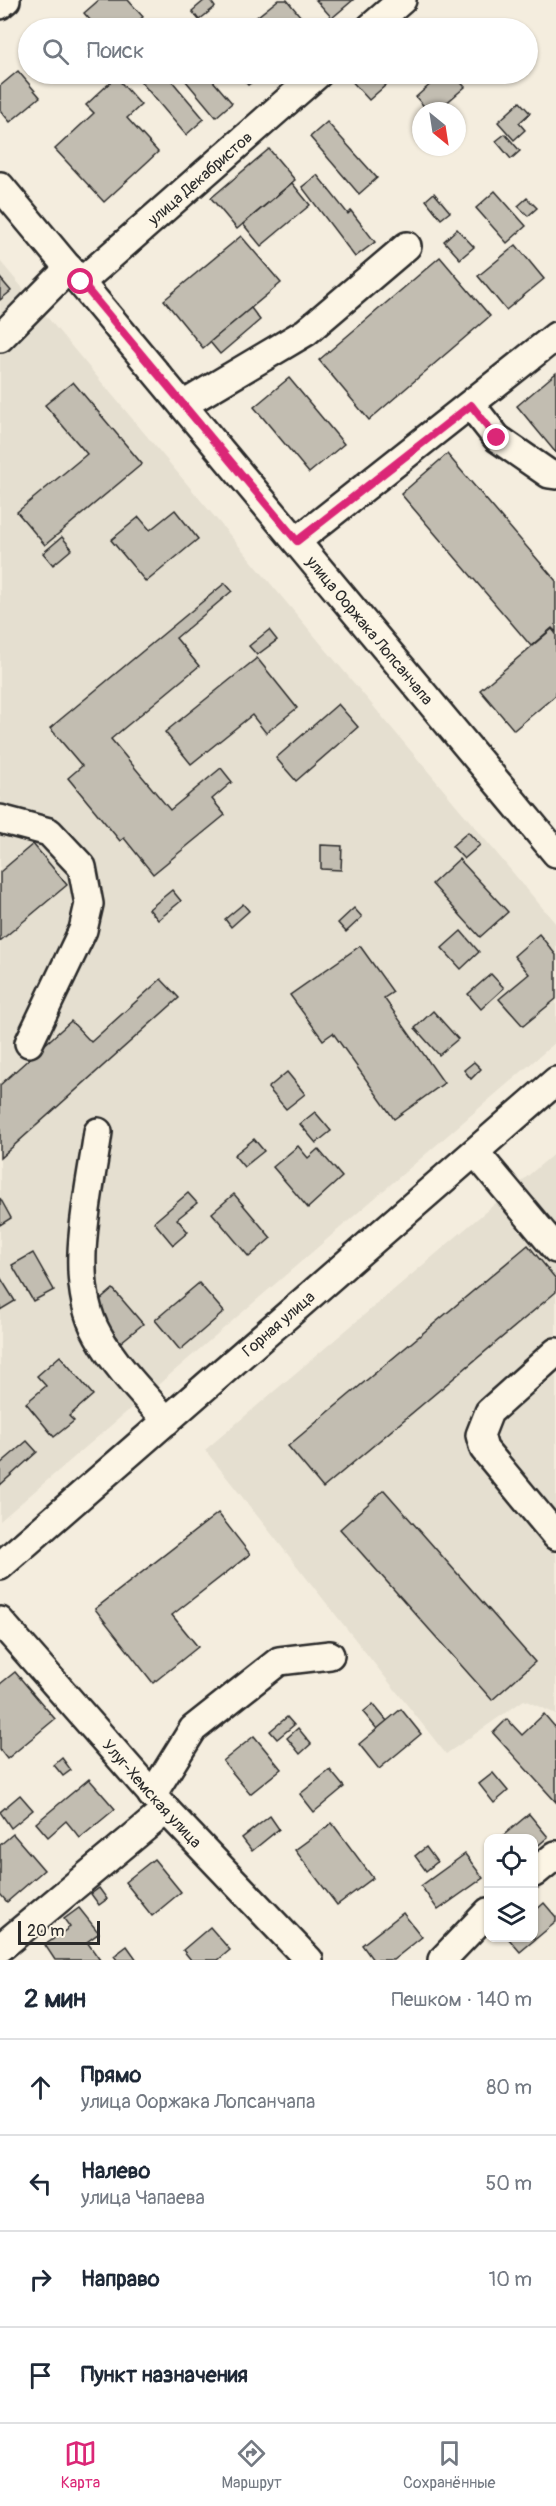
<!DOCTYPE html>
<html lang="ru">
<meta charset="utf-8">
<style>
:root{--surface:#fff;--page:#f6f6f7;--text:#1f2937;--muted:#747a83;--line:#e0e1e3;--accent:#db2777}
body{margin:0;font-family:Pangolin,sans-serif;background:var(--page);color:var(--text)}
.controls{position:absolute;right:18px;bottom:18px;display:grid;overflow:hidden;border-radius:12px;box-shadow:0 2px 4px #0004}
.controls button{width:54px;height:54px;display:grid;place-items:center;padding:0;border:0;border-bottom:2px solid var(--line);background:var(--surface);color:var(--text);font:30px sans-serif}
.compass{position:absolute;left:412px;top:102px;width:54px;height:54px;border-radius:50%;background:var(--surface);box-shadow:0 2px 4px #0004;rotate:150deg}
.scale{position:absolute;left:18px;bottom:15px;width:82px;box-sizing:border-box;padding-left:6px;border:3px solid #2b2b2b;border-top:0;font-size:16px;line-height:21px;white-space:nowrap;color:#2b2b2b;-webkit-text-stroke:4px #fcf5e5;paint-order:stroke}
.stop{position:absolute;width:18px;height:18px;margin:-14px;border:4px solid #db2777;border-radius:50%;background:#fff}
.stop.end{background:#db2777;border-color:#fff;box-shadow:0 2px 6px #0008}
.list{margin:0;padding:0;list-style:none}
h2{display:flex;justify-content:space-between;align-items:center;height:78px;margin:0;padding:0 24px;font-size:26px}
h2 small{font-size:20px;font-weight:400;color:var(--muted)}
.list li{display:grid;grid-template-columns:39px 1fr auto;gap:18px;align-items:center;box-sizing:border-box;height:96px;padding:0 24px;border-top:2px solid var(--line)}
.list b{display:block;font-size:22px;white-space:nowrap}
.list p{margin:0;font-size:20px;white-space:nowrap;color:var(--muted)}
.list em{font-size:20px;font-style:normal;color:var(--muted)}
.icon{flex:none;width:33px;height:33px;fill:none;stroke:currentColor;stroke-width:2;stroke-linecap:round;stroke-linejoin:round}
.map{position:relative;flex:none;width:556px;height:1960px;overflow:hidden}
.search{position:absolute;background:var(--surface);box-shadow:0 2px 4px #0004;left:18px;right:18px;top:18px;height:66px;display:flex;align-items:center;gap:15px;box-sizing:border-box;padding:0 21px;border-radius:33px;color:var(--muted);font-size:22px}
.sheet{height:462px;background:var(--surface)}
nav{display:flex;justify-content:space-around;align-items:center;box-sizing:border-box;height:84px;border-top:2px solid var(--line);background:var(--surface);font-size:16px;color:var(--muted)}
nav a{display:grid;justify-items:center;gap:3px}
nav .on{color:var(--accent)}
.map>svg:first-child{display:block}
.built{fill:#e5dfd0}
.building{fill:#c2bdb1;stroke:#2b2b2b;stroke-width:1.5}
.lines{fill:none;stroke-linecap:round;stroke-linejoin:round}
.minor-casing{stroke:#2b2b2b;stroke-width:32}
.minor{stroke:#fcf5e5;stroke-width:27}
.route{stroke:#db2777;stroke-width:8}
.labels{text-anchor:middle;stroke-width:4.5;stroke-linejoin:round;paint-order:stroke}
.street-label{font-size:16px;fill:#2b2b2b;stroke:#fcf5e5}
</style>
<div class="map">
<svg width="556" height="1960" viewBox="0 0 556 1960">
<rect width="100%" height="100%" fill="#f4edde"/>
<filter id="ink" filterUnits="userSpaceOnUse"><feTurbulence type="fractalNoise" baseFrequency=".0167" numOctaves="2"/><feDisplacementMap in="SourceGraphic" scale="12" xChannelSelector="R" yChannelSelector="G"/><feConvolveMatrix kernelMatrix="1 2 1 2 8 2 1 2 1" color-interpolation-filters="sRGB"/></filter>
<g filter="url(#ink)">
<!-- built -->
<g class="built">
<polygon points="0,261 556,924 556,1042 0,1521"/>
<polygon points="556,1152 556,1714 524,1700 446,1754 205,1450"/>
</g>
<!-- building -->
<g class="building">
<polygon points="99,0 128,0 143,17 129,28 97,28 84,13"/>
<polygon points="205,0 210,0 215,7 199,20 192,11"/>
<polygon points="278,0 287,0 310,28 243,28"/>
<polygon points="316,0 353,0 332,18"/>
<polygon points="18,71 40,97 10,122 0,110 0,86"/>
<polygon points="140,74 166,74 204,119 186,135 136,76"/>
<polygon points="180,74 207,74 232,103 216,117"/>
<polygon points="238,74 263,74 248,85"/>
<polygon points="350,74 392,74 395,77 369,100 347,76"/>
<polygon points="442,74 453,74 465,87 437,111 428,111 416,97"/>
<polygon points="116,77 141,105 127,118 158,152 104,202 55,149 94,113 86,105"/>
<polygon points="520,102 530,113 519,123 525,130 514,140 498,122"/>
<polygon points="327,122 377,178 359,194 310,137"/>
<polygon points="505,134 520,151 511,159 496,141"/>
<polygon points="269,149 295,180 237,229 211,198"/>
<polygon points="317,175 348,214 351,211 375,242 355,257 302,187"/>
<polygon points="292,183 310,205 261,246 243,224"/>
<polygon points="495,191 526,226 507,243 476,208"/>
<polygon points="434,193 450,212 441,219 426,200"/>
<polygon points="527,198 537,208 528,216 518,206"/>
<polygon points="457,229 474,247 460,259 444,241"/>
<polygon points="241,236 281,283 203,348 164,300"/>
<polygon points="516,245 544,279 506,310 478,276"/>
<polygon points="440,257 490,316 369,420 319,360"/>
<polygon points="0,278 11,291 0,300"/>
<polygon points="251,308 260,320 220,354 210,342"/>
<polygon points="556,373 556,453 517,406"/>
<polygon points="289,378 344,444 309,473 254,407"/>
<polygon points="73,382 142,464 45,545 17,512 87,454 45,405"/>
<polygon points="447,454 556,581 556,632 552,628 531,646 401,494"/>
<polygon points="175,510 198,539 146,582 111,540 139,517 150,530"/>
<polygon points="62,537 72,549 53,565 43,553"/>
<polygon points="225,583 232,591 176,638 199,666 111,739 170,810 221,768 232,782 212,799 225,815 153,874 124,838 120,841 68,778 82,766 50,728"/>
<polygon points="552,629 556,634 556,695 514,730 480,690"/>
<polygon points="269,630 277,640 257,655 249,646"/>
<polygon points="257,658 297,708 266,733 252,715 191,764 165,732"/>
<polygon points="338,704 358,727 296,781 276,758"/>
<polygon points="468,832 480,845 464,859 452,846"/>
<polygon points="33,844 67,885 0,941 0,872"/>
<polygon points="321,845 342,846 341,870 321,869"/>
<polygon points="459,859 508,912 480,937 432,884"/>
<polygon points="172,890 181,901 158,920 149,909"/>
<polygon points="243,904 249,911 231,927 225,919"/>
<polygon points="354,908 362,917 346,932 338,923"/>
<polygon points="461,931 479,952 461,969 442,948"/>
<polygon points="539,934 556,955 556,999 523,1026 499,999 529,974 514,956"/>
<polygon points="360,946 393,992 384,998 444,1083 394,1119 333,1033 323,1040 290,995"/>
<polygon points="491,974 504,988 481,1009 468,994"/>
<polygon points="161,979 179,998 0,1158 0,1085 71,1021 91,1042"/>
<polygon points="433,1011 458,1039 439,1055 415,1028"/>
<polygon points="474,1062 481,1069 471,1079 464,1070"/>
<polygon points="287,1072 305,1094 286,1109 268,1088"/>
<polygon points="315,1112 331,1131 316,1143 300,1124"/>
<polygon points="254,1139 264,1151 244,1167 234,1155"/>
<polygon points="298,1146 308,1158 318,1149 342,1177 308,1208 273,1167"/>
<polygon points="188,1193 197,1203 177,1219 188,1232 173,1245 154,1222"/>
<polygon points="234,1194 271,1238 249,1257 212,1213"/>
<polygon points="0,1198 11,1218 0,1225"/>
<polygon points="528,1245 556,1279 556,1292 323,1488 288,1446"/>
<polygon points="33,1253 54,1290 33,1301 12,1265"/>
<polygon points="0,1277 15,1301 0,1310"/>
<polygon points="199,1283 224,1312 180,1350 155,1320"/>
<polygon points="113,1289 143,1324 121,1342 92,1307"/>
<polygon points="60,1356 93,1395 69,1416 74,1421 54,1437 26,1403 46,1386 37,1376"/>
<polygon points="27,1441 37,1452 0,1485 0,1464"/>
<polygon points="384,1490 535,1662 492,1700 340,1529"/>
<polygon points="218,1513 250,1554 172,1615 198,1647 153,1683 95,1609"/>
<polygon points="15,1672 55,1719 7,1759 0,1750 0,1684"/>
<polygon points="373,1704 387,1721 377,1729 363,1712"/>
<polygon points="401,1709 421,1734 379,1769 359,1744"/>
<polygon points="544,1714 556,1728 556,1802 493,1733 507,1719 522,1735"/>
<polygon points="287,1717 294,1725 277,1739 270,1731"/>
<polygon points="298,1728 311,1744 300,1754 287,1738"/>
<polygon points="254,1736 281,1769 250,1794 223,1761"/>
<polygon points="62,1758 71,1770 63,1776 54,1765"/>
<polygon points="330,1770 344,1787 314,1812 300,1794"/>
<polygon points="493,1773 508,1791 494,1803 479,1784"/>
<polygon points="89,1779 115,1809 80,1838 66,1821 48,1837 36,1823"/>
<polygon points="20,1795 33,1810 11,1828 0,1812"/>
<polygon points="529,1814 548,1837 534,1849 534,1838 500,1838"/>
<polygon points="270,1816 279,1829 252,1851 242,1838"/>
<polygon points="332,1823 373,1878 337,1905 295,1850"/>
<polygon points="13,1834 44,1870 7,1902 0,1894 0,1845"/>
<polygon points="426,1847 437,1862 426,1871 415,1856"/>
<polygon points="465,1854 483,1878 438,1910 421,1886"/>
<polygon points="154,1859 181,1892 152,1916 125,1882"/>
<polygon points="99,1888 107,1899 99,1905 91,1894"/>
<polygon points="544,1903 556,1917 556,1922 520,1952 508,1938 534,1938 534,1912"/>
<polygon points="79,1908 99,1933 87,1942 100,1960 55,1960 45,1945 70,1927 64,1919"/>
<polygon points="403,1913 422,1937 393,1960 373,1960 362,1945"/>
<polygon points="210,1927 230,1950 218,1960 191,1960 183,1950"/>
<polygon points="127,1946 137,1960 117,1960 114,1956"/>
</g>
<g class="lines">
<defs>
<g id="minor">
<polyline points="0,5 6,0"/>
<polyline points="370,28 402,0"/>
<path id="s1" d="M0,186l556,667"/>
<path id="s2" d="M81,282l237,-208"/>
<polyline points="0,338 69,268"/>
<polyline points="183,405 306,332 407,246"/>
<polyline points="471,405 497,438 549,474 556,475"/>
<polyline points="297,541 556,336"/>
<polyline points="0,819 49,832 82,867 89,904 83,930 29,1043"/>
<path d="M98,1132c-8,61 -32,147 0,203 18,32 45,59 69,86"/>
<polyline points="475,1152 556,1249"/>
<polyline points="556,1352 489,1412 480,1435 484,1449 556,1536"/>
<path id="s3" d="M0,1566l556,-485"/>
<path id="s4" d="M0,1621l166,189 143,150"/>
<polyline points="152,1795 193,1729 279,1661 330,1655"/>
<polyline points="534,1873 556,1855"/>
<polyline points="0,1948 166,1810"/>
<polyline points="442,1960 488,1912"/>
</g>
</defs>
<!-- minor casing -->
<use href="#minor" class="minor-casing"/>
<!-- minor -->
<use href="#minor" class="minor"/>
</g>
</g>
<g class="lines" filter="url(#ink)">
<!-- route -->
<polyline class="route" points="81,282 297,541 471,405 497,438"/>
</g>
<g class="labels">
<!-- street labels -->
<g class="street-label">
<text dy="6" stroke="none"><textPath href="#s2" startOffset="158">улица Декабристов</textPath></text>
<text dy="6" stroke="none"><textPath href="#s1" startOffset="578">улица Ооржака Лопсанчапа</textPath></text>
<text dy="6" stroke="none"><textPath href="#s3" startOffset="369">Горная улица</textPath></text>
<text dy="6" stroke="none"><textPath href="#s4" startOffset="230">Улуг-Хемская улица</textPath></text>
</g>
</g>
</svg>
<div class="controls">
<button><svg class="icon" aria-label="locate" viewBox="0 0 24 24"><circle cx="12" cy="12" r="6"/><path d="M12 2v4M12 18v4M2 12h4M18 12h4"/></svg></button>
<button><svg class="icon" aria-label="layers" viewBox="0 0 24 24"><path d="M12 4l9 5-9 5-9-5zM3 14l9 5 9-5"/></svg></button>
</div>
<svg class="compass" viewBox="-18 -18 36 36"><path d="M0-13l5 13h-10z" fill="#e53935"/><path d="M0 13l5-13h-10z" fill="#747a83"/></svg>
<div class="scale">20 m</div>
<div class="stop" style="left:81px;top:282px"></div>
<div class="stop end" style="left:497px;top:438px"></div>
<div class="search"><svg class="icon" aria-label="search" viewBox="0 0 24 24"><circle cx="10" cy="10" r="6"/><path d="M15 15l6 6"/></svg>Поиск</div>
</div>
<section class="sheet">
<h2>2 мин<small>Пешком · 140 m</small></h2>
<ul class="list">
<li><svg class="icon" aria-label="ahead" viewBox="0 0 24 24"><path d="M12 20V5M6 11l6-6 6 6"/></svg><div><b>Прямо</b><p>улица Ооржака Лопсанчапа</p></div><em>80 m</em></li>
<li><svg class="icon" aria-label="left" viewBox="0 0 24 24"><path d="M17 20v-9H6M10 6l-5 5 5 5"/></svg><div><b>Налево</b><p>улица Чапаева</p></div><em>50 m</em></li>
<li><svg class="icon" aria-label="right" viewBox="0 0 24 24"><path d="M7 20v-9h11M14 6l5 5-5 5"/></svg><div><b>Направо</b></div><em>10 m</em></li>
<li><svg class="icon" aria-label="arrive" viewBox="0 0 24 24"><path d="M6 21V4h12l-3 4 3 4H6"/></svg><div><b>Пункт назначения</b></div></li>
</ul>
</section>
<nav>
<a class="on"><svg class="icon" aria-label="map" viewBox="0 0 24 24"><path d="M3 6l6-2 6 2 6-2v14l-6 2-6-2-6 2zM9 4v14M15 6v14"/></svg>Карта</a>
<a><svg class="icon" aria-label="directions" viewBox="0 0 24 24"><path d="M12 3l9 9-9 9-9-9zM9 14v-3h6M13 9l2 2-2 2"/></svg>Маршрут</a>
<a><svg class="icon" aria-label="saved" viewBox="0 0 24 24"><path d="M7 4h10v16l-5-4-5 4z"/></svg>Сохранённые</a>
</nav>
